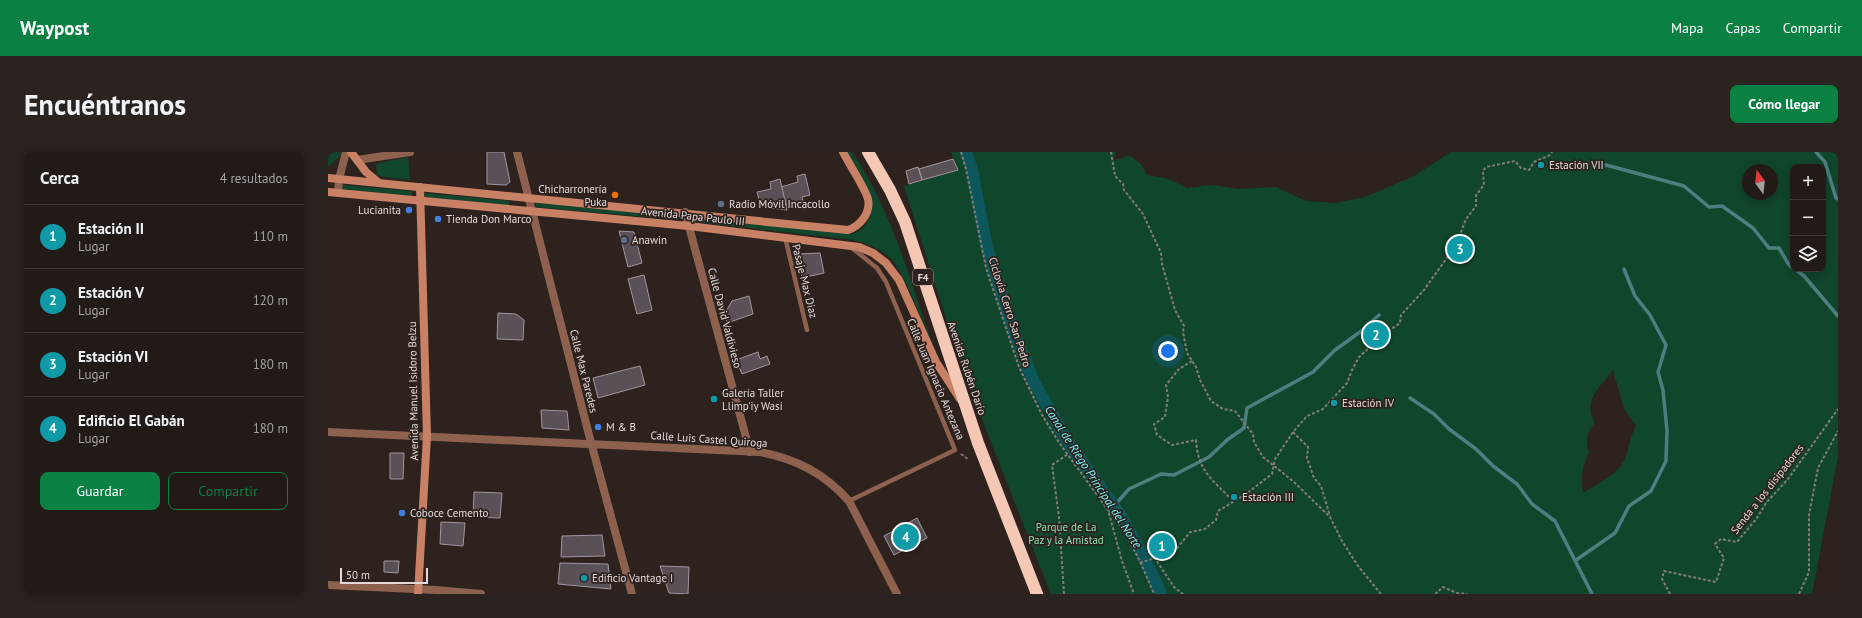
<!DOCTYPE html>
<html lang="es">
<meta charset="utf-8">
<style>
:root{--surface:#221a16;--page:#2a231f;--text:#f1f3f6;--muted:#a2a1a1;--line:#3f3835;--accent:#0b8043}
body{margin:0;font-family:"PT Sans",sans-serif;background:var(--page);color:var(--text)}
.controls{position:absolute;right:12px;top:12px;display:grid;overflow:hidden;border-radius:8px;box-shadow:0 2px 10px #0003}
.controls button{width:36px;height:36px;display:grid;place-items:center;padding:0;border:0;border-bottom:1px solid var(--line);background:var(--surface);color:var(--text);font:20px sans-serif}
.compass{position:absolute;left:1414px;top:12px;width:36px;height:36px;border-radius:50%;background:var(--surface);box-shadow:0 2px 10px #0003;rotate:345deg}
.scale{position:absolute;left:12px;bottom:10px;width:88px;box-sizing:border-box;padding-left:4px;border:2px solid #e2dad8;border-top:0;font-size:11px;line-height:14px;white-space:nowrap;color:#e2dad8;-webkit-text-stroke:3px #2d221e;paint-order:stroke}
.you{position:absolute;left:840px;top:199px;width:14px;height:14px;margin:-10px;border:3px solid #fff;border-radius:50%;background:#1a73e8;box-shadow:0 0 0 6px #1a73e833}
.badge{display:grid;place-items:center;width:26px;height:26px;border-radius:50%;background:var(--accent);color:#fff;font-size:13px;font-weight:700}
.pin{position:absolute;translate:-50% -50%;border:2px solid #fff;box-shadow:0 1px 4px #0006}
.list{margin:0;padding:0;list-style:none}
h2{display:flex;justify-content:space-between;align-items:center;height:52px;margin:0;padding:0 16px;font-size:17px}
h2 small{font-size:13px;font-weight:400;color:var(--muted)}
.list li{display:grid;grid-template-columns:26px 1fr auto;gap:12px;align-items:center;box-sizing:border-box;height:64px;padding:0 16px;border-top:1px solid var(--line)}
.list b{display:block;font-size:15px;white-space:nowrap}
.list p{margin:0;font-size:13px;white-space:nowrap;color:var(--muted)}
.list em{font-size:13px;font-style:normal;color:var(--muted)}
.actions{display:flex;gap:8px;padding:12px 16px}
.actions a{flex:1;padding:9px 0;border:1px solid var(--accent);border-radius:8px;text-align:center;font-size:14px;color:var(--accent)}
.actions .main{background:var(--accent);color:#fff}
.icon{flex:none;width:22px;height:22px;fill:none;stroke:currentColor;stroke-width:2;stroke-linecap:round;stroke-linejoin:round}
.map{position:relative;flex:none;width:1510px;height:442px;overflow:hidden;border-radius:8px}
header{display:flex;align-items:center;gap:24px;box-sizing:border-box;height:56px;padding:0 20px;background:var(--accent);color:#fff}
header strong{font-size:19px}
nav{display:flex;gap:22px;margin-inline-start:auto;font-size:14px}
.intro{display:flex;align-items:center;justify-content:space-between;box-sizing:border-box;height:96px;padding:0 24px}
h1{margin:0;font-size:28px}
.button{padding:10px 18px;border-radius:8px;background:var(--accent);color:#fff;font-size:14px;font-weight:700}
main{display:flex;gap:24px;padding:0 24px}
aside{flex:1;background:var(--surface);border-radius:8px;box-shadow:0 2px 10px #0003}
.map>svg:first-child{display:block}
.green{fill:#10462c;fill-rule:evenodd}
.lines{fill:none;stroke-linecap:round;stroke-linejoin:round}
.stream{stroke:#4d7e81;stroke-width:3.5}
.canal{stroke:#0d575c;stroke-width:12}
.building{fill:#5a5058;stroke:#a1969e}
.path{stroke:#857b78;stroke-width:2;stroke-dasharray:3 2;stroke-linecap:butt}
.lane{stroke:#8e614f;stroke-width:4.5}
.street{stroke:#8e614f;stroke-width:8}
.secondary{stroke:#c98166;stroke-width:8}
.highway{stroke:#f5c7b5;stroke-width:12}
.culture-dot{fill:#0f9aa8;stroke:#2d221e;stroke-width:1.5}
.food-dot{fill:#e8710a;stroke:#2d221e;stroke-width:1.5}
.service-dot{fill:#5c6f8a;stroke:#2d221e;stroke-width:1.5}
.shop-dot{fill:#3f7fe0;stroke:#2d221e;stroke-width:1.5}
.labels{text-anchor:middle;stroke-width:3.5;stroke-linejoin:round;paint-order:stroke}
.shield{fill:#2d221e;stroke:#aca3a0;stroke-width:1}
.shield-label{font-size:10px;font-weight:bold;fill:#e2dad8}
.poi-label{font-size:11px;fill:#e2dad8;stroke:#2d221e;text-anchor:start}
.street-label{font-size:11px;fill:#e2dad8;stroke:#2d221e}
.park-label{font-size:11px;fill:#88e3b0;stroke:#2d221e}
.water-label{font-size:12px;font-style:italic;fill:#73f3fb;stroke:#2d221e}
</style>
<header>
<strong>Waypost</strong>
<nav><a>Mapa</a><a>Capas</a><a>Compartir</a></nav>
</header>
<div class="intro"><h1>Encuéntranos</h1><a class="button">Cómo llegar</a></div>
<main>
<aside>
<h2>Cerca<small>4 resultados</small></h2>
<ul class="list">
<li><span class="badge" style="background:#0f9aa8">1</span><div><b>Estación II</b><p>Lugar</p></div><em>110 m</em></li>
<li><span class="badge" style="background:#0f9aa8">2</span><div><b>Estación V</b><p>Lugar</p></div><em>120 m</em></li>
<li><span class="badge" style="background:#0f9aa8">3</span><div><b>Estación VI</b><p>Lugar</p></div><em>180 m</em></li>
<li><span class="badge" style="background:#0f9aa8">4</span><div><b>Edificio El Gabán</b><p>Lugar</p></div><em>180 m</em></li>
</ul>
<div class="actions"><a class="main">Guardar</a><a>Compartir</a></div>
</aside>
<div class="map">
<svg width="1510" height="442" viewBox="0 0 1510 442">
<rect width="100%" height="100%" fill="#2d221e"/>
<!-- green -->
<g class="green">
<polygon points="0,0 13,0 12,4 0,15"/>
<path d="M519,0h5c40,58 58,129 81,194 -8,-18 -30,-77 -43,-88 -12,-11 -27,-16 -42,-19l-146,-16 1,-4 150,15c11,-5 15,-11 18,-23z"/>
<path d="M623,0h165l-3,8 17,-4 11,8 6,11 22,4 18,9 25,-3 26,4 38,-2 30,14 30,2 29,-6 49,-21 37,-24h387v305l-26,137h-761l-63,-159 -36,-98 -48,-151 54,-16zM1465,15h30v102h-30zM1420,18h24v24h-24zM1285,218l11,39 12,17c-5,10 -7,19 -10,30 -6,18 -28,27 -43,37 -2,-15 -1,-27 6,-40 -4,-13 -3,-20 6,-30 -13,-22 5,-36 18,-53z"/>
<polygon points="80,5 82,28 55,25 49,23 48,14 51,11"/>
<polygon points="14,33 84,39 84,44 13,37"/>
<polygon points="97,41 181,49 181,53 97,45"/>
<polygon points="208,51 351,64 351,68 208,55"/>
</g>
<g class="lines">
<!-- stream -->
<g class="stream">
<polyline points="1488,0 1497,10 1508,46 1510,47"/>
<polyline points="1278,13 1356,34 1381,55 1394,54 1425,76 1441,96 1451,96 1461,113 1465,116"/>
<polyline points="1467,117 1476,124 1510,164"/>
<polyline points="1082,246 1106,262 1121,277 1148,297 1165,314 1189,332 1204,352 1227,369 1264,442"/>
<polyline points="786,354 801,337 833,322 846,323 881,305 899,288 916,276 919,256 985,220 1007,198 1032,180 1051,163"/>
<polyline points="1248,408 1287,381 1301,354 1323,339 1338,309 1339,279 1335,238 1330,220 1338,193 1322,163 1307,144 1296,117"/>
</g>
<!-- canal -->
<polyline class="canal" points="638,0 644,18 659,96 685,178 706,230 738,287 793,364 820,413 833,442"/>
</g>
<!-- building -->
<g class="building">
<polygon points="159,0 176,0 182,30 178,33 159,32"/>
<polygon points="625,7 630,18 594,28 591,17"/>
<polygon points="590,15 594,28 581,32 578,19"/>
<polygon points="477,22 482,43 474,45 477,57 459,55 453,35 470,30 469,24"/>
<polygon points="452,27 459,58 433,55 429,40 443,37 442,30"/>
<polygon points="291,79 306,80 314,111 300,115"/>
<polygon points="492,101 496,121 474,126 469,102"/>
<polygon points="316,123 324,158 309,162 300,127"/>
<polygon points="421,144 425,162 399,171 397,161 404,149"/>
<polygon points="170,161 188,162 196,168 195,188 169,187"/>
<polygon points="430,200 432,207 439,204 442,212 414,222 408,208"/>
<polygon points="312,214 317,233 270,246 265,226"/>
<polygon points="213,258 239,259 241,278 214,276"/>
<polygon points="62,301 76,301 75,327 62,327"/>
<polygon points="146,340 174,341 172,366 145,365"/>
<polygon points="589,366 599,386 566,403 556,384"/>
<polygon points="113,370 137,371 135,394 112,392"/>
<polygon points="274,383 277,404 233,405 234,384"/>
<polygon points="56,409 71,409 70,421 56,420"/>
<polygon points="232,411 280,412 283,437 230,432"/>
<polygon points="332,414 361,415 360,442 341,441"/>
</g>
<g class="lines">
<!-- path -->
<g class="path">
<polyline points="633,0 638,17 658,116 691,215 714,263 732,292 780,358 794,409 806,442"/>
<polyline points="783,0 787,24 795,32 796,38 815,62 833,101 834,112 847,158 856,174 855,180 859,201 868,215 872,228 883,249 895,257 907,259 925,282 926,290 935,305 966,330 1002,365 1014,389 1030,414 1053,442"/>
<path d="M864,209l-13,8 -13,16 2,12 -3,20 -11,7 3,11 15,10 24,-5c2,32 17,40 38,62"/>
<polyline points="965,280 980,295 979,306 986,326 993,334 1002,364"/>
<polyline points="633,302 641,308"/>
<path d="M781,359c20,24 33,54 45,83"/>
<polyline points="826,405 846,435 855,442"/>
<polyline points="812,411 847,399 862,380 877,377 888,368 890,359 918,342 944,322 947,307 965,280 979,264 995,257 1019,231 1024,218 1031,205 1055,183 1072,171 1073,163 1096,138 1128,93 1138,67 1148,54 1148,43 1156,33 1155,19 1158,15 1187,9 1193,16 1201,18 1206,10 1222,3 1224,0"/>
<polyline points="736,442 731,365 724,313 740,302"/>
<polyline points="1107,442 1115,435 1129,441 1139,442"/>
<polyline points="1342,442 1334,427 1336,419 1388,430 1396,406 1387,392 1393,387 1409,390 1429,366 1438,351 1460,327 1510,257"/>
<polyline points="1471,442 1481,420 1481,363 1490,316 1510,279"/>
</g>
<!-- lane -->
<g class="lane">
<polyline points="457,85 479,178"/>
<polyline points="521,349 627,298 558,130 549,116 524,96"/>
</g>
<!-- street -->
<g class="street">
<polyline points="189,0 261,283 304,442"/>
<polyline points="29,8 82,0"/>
<polyline points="10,40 11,27 18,0"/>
<polyline points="357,60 422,300"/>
<path d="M0,280l432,20c36,7 64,21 89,49l48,93"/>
<polyline points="0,433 108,438 153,442"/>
</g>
<!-- secondary -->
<g class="secondary">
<polyline points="23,0 38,20 50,30"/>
<path d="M0,26l520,52c12,-4 23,-17 20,-31 -3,-11 -19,-35 -25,-47"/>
<polyline points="0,40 361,74 531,95 545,101 558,111 571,128 608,210 632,247"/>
<polyline points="90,442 99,284 92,35"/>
</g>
<!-- highway -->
<polyline class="highway" points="540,0 562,38 577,70 650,291 709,442"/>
</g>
<!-- markers -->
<g class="culture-dot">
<circle cx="1213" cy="13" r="4"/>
<circle cx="386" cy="247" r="4"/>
<circle cx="1006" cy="251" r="4"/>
<circle cx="906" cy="345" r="4"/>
<circle cx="256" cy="426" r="4"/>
</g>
<circle class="food-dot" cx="287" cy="43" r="4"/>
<g class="service-dot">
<circle cx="393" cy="52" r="4"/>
<circle cx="296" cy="88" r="4"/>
</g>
<g class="shop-dot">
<circle cx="81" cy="58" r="4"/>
<circle cx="110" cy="67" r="4"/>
<circle cx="270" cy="275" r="4"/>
<circle cx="74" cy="361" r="4"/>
</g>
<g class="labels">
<!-- shield labels -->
<rect class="shield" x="585" y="117" width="20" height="16" rx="3"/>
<g class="shield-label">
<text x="595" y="129">F4</text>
</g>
<!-- poi labels -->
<g class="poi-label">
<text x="1221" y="17">Estación VII</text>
<text x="279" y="41" text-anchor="end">Chicharronería<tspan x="279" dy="13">Puka</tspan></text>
<text x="401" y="56">Radio Móvil Incacollo</text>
<text x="73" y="62" text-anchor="end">Lucianita</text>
<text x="118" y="71">Tienda Don Marco</text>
<text x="304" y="92">Anawin</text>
<text x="394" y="245">Galería Taller<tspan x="394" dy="13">Llimp'iy Wasi</tspan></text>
<text x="1014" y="255">Estación IV</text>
<text x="278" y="279">M &amp; B</text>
<text x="914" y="349">Estación III</text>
<text x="82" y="365">Coboce Cemento</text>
<text x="264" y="430">Edificio Vantage I</text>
</g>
<!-- street labels -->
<g class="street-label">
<text transform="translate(365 64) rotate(6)" y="4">Avenida Papa Paulo III</text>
<text transform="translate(477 129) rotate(76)" y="4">Pasaje Max Diaz</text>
<text transform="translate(682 160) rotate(72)" y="4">Ciclovía Cerro San Pedro</text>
<text transform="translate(397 166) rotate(75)" y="4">Calle David Valdivieso</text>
<text transform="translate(639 216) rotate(71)" y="4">Avenida Rubén Darío</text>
<text transform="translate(256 219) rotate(76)" y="4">Calle Max Paredes</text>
<text transform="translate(608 227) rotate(67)" y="4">Calle Juan Ignacio Antezana</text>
<text transform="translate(85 239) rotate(-91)" y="4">Avenida Manuel Isidoro Belzu</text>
<text transform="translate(381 287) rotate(4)" y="4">Calle Luis Castel Quiroga</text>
<text transform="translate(1439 337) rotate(-52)" y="4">Senda a los disipadores</text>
</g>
<!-- park labels -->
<g class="park-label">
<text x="738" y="379">Parque de La<tspan x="738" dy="13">Paz y la Amistad</tspan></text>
</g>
<!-- water labels -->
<g class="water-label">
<text transform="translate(765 325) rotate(57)" y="4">Canal de Riego Principal del Norte</text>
</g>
</g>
</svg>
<div class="controls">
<button>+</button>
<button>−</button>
<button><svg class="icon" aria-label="layers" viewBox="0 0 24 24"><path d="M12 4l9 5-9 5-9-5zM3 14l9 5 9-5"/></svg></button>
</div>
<svg class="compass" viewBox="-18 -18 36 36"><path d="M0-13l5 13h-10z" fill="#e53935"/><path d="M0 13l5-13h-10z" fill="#a2a1a1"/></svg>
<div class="scale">50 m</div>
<div class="you"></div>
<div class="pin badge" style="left:834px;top:394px;background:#0f9aa8">1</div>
<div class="pin badge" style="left:1048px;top:183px;background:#0f9aa8">2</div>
<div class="pin badge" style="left:1132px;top:97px;background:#0f9aa8">3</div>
<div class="pin badge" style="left:578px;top:385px;background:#0f9aa8">4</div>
</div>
</main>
